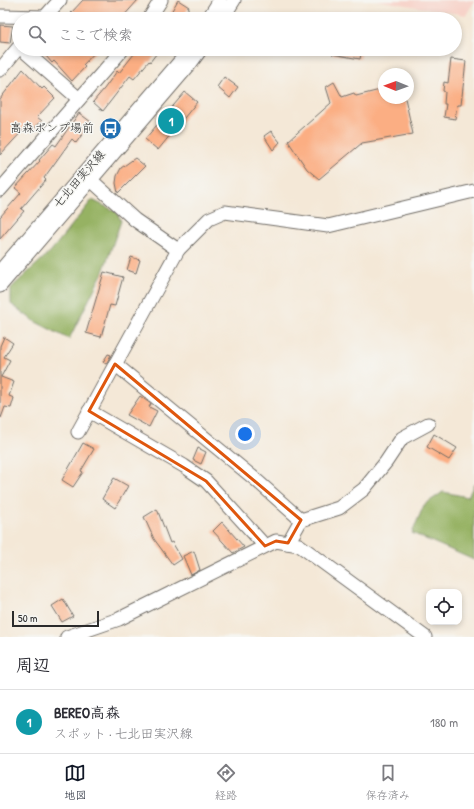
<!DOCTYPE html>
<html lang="ja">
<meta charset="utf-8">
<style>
:root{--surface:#fff;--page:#f2f2f3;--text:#2b2b33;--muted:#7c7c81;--line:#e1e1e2;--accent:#111827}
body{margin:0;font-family:"Patrick Hand","Klee One",sans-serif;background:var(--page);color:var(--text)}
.controls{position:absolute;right:12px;bottom:12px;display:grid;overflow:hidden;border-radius:8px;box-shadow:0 2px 6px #0003}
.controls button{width:36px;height:36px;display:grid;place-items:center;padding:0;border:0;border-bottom:1px solid var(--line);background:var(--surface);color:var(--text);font:20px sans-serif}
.compass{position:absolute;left:378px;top:68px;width:36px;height:36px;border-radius:50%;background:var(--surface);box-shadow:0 2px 6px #0003;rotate:271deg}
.scale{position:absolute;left:12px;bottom:10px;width:87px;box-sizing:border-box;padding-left:4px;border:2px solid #2b2b2b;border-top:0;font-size:11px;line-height:14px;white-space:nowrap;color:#2b2b2b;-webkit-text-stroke:3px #f6f6f2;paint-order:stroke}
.you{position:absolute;left:245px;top:434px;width:14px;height:14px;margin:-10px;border:3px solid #fff;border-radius:50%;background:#1a73e8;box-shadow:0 0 0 6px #1a73e833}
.badge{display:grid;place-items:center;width:26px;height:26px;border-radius:50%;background:var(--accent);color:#fff;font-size:13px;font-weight:700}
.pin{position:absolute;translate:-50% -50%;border:2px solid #fff;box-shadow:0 1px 4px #0006}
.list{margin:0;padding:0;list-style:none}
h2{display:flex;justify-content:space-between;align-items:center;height:52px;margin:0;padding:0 16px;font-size:17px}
h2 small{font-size:13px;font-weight:400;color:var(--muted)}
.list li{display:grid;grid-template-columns:26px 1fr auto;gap:12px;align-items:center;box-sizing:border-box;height:64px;padding:0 16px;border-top:1px solid var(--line)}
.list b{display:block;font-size:15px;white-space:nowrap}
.list p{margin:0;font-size:13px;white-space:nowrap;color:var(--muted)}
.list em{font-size:13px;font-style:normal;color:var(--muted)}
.icon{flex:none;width:22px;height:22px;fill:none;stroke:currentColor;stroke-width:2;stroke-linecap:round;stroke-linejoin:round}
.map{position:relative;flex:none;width:474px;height:637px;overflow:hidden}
.search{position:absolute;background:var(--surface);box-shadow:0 2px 6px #0003;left:12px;right:12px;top:12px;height:44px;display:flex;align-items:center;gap:10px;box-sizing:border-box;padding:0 14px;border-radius:22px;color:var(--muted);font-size:15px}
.sheet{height:116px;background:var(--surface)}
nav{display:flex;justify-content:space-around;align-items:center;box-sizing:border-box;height:56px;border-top:1px solid var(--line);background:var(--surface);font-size:11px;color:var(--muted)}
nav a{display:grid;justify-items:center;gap:2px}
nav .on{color:var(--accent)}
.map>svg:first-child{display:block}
.built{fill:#f7d1c7}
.forest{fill:#96b264;stroke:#606e48}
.building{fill:#fbae83}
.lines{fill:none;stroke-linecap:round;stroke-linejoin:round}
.street-casing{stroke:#716d67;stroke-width:15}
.street{stroke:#fff;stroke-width:13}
.marked{fill:none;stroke:#df570e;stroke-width:3;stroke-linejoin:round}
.labels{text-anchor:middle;stroke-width:3;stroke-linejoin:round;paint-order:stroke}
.poi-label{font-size:12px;fill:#2b2b2b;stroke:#f6f6f2;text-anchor:end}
.street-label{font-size:12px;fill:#2b2b2b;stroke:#f6f6f2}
</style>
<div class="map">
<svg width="474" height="637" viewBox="0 0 474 637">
<rect width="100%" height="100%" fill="#f6f6f2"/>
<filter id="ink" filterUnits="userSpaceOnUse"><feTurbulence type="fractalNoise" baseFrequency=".025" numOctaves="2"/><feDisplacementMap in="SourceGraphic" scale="8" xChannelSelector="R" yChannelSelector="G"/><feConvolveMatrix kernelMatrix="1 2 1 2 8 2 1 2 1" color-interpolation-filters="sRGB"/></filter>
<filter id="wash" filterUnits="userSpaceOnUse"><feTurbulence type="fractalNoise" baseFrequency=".012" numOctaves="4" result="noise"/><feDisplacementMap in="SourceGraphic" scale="16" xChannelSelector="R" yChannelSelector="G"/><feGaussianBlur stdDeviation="0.9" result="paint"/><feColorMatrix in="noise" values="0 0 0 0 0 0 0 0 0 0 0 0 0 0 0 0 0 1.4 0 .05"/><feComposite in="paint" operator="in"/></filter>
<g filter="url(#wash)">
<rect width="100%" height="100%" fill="#f4e8d7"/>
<!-- built -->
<polygon class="built" points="376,0 474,0 474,2 466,15"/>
<!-- forest -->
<g class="forest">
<polygon points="92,200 117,212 121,221 103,272 69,339 34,321 11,304 11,288 51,251"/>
<polygon points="474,484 474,560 412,533 424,505 443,492 468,497"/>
</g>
<g id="blocks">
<!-- building -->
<g class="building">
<polygon points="83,0 138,0 121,19 68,19 72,14 71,13"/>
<polygon points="178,0 189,7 182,19 167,19"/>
<polygon points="0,25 13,26 10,43 0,42"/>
<polygon points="40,49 98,49 83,65 85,67 72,81 54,61 52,63"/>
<polygon points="138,49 160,49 150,62 149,61 134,79 130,76 103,111 93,102 104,89 117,71 119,73"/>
<polygon points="333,49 362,49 360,59 332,54"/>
<polygon points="451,59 466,61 461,105 457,105 455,119 444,117 446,104 444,104 445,92 443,91 444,82 448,83"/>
<polygon points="23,69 42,89 44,87 55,98 37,117 42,121 31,131 26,127 0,155 0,99"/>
<polygon points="224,77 238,87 230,98 217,87"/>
<polygon points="334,82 342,97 354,93 356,96 384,89 384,98 405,98 413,134 362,143 319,179 307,169 288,141 331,103 326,87"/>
<polygon points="185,92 197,102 158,150 145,139"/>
<polygon points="79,113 91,122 76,143 72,139 44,178 46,180 21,209 24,211 0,239 0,217 21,193 15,188 40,161 39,160 53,144 56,146"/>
<polygon points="271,131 280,142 273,150 264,136"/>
<polygon points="135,158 145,166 118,193 116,183 117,176 121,168"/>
<polygon points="131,257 140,260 136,273 127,270"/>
<polygon points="104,272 123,277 115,306 110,305 101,337 86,333"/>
<polygon points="4,337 13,343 4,357 10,360 1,377 14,382 9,396 14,398 11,408 5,407 1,418 0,417 0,346"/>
<polygon points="108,354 111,355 106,364 103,362"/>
<polygon points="140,396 151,404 149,407 157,411 149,427 127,415"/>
<polygon points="434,434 457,448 449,460 427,447"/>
<polygon points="83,443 94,449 81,471 83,472 73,487 62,480"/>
<polygon points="198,448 206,452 201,464 193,460"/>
<polygon points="114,478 128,486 115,508 102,499"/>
<polygon points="157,509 170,543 172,542 182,559 173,565 154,539 144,517"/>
<polygon points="222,522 244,547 233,553 213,531"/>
<polygon points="194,551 200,570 191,575 183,556"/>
<polygon points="63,599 73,616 62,622 52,606"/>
</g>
</g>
</g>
<g filter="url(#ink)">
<use href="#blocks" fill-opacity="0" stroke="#716d67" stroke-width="1"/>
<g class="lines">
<defs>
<g id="street">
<polyline points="0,16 45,17"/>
<polyline points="43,19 60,0"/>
<polyline points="149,19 161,0"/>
<polyline points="208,19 220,0"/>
<polyline points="222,19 234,0"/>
<polyline points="22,49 79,99"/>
<polyline points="0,70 19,47"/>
<polyline points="91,180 135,220 178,250"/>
<polyline points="0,190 123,49"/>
<polyline points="0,271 182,59 188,49"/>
<polyline points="0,286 190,64 201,49"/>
<polyline points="115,364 255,479 301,520"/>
<polyline points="89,411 184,466 206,481 265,546"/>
<polyline points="78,432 178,250 209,219 225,212 328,226 474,191"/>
<polyline points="288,543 301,520 339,508 364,489 386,462 402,438 428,424"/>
<polyline points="67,637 119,619 276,541 299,545 425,637"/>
</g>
</defs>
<!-- street casing -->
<use href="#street" class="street-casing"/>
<!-- street -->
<use href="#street" class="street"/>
</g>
</g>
<!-- marked area -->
<path class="marked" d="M115,364l186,156 -13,23 -12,-2 -11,5 -59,-65 -117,-70z"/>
<!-- icons -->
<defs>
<symbol id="bus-disc" viewBox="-11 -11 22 22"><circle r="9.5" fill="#1f6fb2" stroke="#f6f6f2"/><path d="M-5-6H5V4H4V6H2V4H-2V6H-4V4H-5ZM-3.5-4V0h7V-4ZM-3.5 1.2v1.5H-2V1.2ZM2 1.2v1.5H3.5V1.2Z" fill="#fff"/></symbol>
</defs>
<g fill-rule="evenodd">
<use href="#bus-disc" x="98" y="116" width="25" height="25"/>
</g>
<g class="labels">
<!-- poi labels -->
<g class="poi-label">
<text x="94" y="132">高森ポンプ場前</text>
</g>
<!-- street labels -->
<g class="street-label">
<text transform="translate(79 179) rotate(-49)" y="4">七北田実沢線</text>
</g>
</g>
</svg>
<div class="controls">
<button><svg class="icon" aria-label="locate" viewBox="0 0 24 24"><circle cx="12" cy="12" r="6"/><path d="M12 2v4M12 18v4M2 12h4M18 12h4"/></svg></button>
</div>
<svg class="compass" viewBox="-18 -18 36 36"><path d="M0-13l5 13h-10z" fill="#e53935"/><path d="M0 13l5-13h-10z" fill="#7c7c81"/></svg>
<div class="scale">50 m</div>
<div class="you"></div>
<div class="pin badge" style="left:171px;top:121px;background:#0f9aa8">1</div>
<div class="search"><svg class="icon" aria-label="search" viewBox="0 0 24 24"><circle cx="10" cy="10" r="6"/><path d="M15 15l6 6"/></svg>ここで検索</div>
</div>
<section class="sheet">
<h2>周辺<small></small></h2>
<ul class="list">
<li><span class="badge" style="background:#0f9aa8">1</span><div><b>BEREO高森</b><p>スポット · 七北田実沢線</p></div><em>180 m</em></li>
</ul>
</section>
<nav>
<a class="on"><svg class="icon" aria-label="map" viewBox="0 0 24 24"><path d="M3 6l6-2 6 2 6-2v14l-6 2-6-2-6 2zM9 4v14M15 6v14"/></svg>地図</a>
<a><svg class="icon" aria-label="directions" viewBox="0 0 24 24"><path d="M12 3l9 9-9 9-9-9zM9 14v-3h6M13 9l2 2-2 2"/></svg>経路</a>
<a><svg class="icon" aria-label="saved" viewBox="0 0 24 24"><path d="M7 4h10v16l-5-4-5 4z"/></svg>保存済み</a>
</nav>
